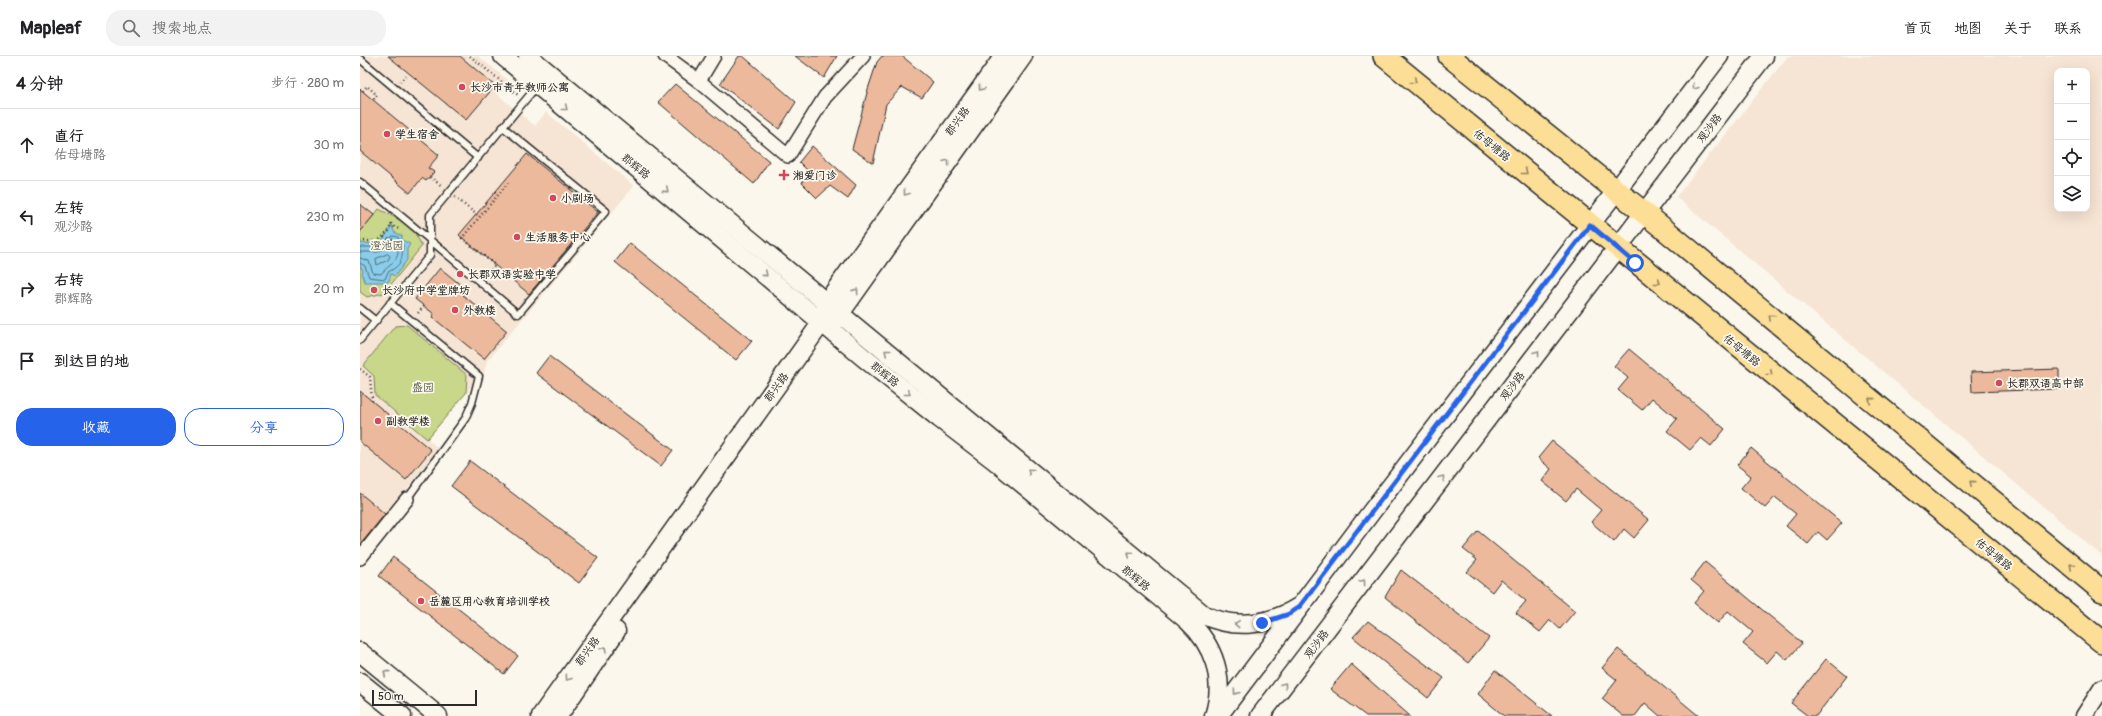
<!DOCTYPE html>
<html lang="zh">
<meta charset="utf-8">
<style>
:root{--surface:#fff;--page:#f2f2f2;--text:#202124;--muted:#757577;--line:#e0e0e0;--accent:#2563eb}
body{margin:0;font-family:Pangolin,"LXGW WenKai TC",sans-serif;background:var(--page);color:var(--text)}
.controls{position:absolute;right:12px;top:12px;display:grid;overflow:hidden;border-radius:8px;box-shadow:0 4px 16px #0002}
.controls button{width:36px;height:36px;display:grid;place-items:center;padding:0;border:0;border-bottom:1px solid var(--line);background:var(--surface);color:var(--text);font:20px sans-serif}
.scale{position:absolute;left:12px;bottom:10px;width:105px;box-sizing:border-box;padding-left:4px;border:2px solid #2b2b2b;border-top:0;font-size:11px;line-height:14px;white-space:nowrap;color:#2b2b2b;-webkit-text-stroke:3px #fbf7ec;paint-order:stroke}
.stop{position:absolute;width:12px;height:12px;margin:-9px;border:3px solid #2563eb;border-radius:50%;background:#fff}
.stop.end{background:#2563eb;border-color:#fff;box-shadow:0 1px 4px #0008}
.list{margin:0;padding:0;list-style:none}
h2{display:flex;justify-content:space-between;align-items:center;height:52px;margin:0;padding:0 16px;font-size:17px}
h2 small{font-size:13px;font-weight:400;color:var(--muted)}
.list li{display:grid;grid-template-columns:26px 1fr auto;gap:12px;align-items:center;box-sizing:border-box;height:72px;padding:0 16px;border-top:1px solid var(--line)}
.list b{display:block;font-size:15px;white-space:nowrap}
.list p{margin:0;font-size:13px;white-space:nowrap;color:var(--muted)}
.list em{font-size:13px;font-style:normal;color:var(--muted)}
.actions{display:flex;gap:8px;padding:12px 16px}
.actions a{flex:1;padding:9px 0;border:1px solid var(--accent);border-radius:16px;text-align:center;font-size:14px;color:var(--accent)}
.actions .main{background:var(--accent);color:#fff}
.icon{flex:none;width:22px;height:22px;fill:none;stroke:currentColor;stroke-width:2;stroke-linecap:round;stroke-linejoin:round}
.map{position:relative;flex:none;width:1742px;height:660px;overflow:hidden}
header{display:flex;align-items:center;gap:24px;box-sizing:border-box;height:56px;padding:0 20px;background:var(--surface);border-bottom:1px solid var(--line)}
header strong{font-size:19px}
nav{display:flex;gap:22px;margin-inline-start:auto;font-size:14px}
.search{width:280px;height:36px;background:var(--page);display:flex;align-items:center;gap:10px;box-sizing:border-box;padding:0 14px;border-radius:16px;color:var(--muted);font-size:15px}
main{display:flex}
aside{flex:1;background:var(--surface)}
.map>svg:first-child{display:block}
.built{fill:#f6e4d4;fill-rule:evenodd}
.green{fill:#c9d78a;stroke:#7a815a}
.water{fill:#89cdeb;stroke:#638c9e}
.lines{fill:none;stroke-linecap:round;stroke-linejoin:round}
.shore{stroke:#516c78;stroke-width:1}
.building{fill:#ecb99d;stroke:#2b2b2b}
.service-casing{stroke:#2b2b2b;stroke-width:9}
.minor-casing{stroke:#2b2b2b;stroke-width:16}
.tertiary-casing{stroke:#2b2b2b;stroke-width:19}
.secondary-casing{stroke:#2b2b2b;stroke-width:21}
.primary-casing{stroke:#2b2b2b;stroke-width:24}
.path{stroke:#2b2b2b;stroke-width:2.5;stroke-dasharray:1 3;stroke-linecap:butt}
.service{stroke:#fbf7ec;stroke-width:6}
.minor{stroke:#fbf7ec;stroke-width:13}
.tertiary{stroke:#fbf7ec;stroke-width:16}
.secondary{stroke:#fbf7ec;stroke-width:18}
.primary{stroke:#fcde96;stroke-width:21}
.oneway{stroke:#948460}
.oneway2{stroke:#93918c}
.route{stroke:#2563eb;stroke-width:5}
.poi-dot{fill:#d1495b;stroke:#fbf7ec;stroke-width:1.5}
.labels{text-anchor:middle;stroke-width:3.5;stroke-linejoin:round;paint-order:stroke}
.poi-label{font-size:11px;font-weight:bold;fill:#2b2b2b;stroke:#fbf7ec;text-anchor:start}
.street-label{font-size:11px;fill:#2b2b2b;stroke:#fbf7ec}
.park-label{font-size:11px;fill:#525643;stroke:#fbf7ec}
</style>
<header>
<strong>Mapleaf</strong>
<div class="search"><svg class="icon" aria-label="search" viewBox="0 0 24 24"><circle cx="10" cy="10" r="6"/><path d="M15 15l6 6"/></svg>搜索地点</div>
<nav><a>首页</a><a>地图</a><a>关于</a><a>联系</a></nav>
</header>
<main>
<aside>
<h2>4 分钟<small>步行 · 280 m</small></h2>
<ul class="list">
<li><svg class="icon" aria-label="ahead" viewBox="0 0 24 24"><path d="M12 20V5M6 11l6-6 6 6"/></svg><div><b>直行</b><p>佑母塘路</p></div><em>30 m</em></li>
<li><svg class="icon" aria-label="left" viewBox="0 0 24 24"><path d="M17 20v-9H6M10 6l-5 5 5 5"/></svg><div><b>左转</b><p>观沙路</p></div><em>230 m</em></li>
<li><svg class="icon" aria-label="right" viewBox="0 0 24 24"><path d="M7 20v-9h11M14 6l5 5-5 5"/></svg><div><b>右转</b><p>郡辉路</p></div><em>20 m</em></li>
<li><svg class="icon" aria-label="arrive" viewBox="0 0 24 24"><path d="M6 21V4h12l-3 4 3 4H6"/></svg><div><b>到达目的地</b></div></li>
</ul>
<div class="actions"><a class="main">收藏</a><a>分享</a></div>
</aside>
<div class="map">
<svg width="1742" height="660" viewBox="0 0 1742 660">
<rect width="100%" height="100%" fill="#fbf7ec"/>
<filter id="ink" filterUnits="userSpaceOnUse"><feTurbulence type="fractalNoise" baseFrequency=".025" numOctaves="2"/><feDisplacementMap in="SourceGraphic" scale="8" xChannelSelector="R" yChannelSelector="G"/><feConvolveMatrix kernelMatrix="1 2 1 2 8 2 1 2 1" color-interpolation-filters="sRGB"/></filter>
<g filter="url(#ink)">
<!-- built -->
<g class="built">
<polygon points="0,0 118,0 149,25 138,39 175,70 186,56 274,130 127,305 119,336 112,330 68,383 79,393 26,459 0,437"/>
<path d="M1428,0h314v500l-426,-359zM1697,15h30v138h-30z"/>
</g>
<!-- green -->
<g class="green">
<polygon points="19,153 51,170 62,190 24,237 7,241 0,236 0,176"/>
<polygon points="47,269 107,319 106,337 67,383 15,339 14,320 3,310 35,270"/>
</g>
<!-- water -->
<path class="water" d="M32,169l2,7 8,4v4l8,4 -3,5v11l-12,16 -4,-2 -2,7 -2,1h-22l-3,-9 1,-2 -3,-6v-22c23,2 22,-2 32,-18z"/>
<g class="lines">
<!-- shore -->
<g class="shore">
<path d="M0,191h17l16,-11 5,1 1,5 4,3c-1,15 -1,20 -15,27l-3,7 -16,-2 -4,-11 -5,-3"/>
<path d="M0,196h18l15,-9c14,13 -5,22 -12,31l-8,-1 -4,-12 -9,-3"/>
<polygon points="28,198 30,200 28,204 17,209 16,203"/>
</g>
</g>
<!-- building -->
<g class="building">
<polygon points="28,0 100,0 135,30 106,64"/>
<polygon points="379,0 383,0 436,46 419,73 360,28"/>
<polygon points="435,0 477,0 464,22"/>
<polygon points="522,0 542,0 573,26 562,42 542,31 526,48 513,107 492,93 508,33 517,6"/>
<polygon points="315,28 409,105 394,128 298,46"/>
<polygon points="0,33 79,99 68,112 74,116 66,125 62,122 50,137 0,95"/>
<polygon points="452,90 496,129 488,143 470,130 457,142 442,127 447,114 439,106"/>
<polygon points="167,98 238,156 169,238 99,179"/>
<polygon points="0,148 14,159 0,176"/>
<polygon points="270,187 392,285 376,304 255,206"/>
<polygon points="80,212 107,234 103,239 147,275 124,303 72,261 74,258 55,243"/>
<polygon points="1269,293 1365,373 1351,390 1341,382 1330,394 1307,375 1317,363 1292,342 1282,354 1258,334 1268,322 1254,310"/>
<polygon points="189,300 313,394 301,410 176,317"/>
<polygon points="1699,313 1699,333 1612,336 1611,316"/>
<polygon points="0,335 71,394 46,424 0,386"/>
<polygon points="1192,385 1289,464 1274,482 1264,473 1254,486 1231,466 1241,454 1216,433 1206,445 1182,425 1191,413 1178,402"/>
<polygon points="1391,392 1482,467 1467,484 1458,476 1448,488 1426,470 1436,458 1415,441 1405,452 1381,432 1391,420 1377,409"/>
<polygon points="110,405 238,502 219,527 91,430"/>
<polygon points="0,437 25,458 0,489"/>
<polygon points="1118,475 1215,555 1200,573 1190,564 1180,576 1156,557 1166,545 1141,524 1132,536 1107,516 1117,504 1103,493"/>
<polygon points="33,501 158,600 144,618 19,520"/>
<polygon points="1345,506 1442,587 1427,604 1417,595 1407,607 1383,588 1393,576 1368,555 1358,567 1334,547 1344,535 1331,524"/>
<polygon points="1041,514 1129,582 1108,607 1025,541"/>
<polygon points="1008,565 1084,622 1068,642 993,581"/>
<polygon points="1258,593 1339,660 1300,660 1285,647 1275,660 1263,660 1242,643 1257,624 1242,612"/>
<polygon points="1466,603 1487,620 1456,660 1448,660 1431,647"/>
<polygon points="991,608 1050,660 1006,660 970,633"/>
<polygon points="1135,614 1192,660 1144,660 1118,638"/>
</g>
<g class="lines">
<defs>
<g id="service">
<polyline points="0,3 118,102"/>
<polyline points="143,71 246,155 158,258 70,184 70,159 177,30"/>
<polyline points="0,126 70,184 70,199 0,284"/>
<polyline points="30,247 119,320 112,347 105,363 47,443"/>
<polyline points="0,252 16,265"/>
</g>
<g id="minor">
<polyline points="305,0 339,25 428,100 465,41 503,0"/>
<polyline points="339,25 354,0"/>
<polyline points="0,502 47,443"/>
</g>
<polyline id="tertiary" points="1724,660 1742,632"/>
<g id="secondary">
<path d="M143,0l360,301 76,61 55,42 193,160c27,25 39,59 27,96"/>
<path d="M168,0l676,559c32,15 66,10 96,-9"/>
<polyline points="474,266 663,0"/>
<polyline points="0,596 78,660"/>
<polyline points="0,626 42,660"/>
<polyline points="181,660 462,266 467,246 644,0"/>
<polyline points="198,660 256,575"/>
<polyline points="858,660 1012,455 1359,0"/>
<polyline points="900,660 1404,0"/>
</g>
<g id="primary">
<polyline points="1024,0 1742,586"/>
<polyline points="1089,0 1298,168 1742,535"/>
</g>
</defs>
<!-- service casing -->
<use href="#service" class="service-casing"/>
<!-- minor casing -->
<use href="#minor" class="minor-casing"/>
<!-- tertiary casing -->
<use href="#tertiary" class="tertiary-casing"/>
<!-- secondary casing -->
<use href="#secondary" class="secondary-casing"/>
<!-- primary casing -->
<use href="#primary" class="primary-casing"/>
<!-- path -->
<g class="path">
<polyline points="110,0 158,39"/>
<polyline points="40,26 48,17"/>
<polyline points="3,35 7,30 17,39 13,44"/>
<polyline points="70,121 82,130"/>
<polyline points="95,141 117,159"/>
<polyline points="24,181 36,185"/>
<polyline points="0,185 18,185 29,175 31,168 35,172 41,173"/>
<polyline points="126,220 135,209 102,182 148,127"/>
<polyline points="58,257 64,250"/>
<polyline points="0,313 10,321 12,345"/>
</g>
<!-- service -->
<use href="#service" class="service"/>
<!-- minor -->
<use href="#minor" class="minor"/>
<!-- tertiary -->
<use href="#tertiary" class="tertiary"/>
<!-- secondary -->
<use href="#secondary" class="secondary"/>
<!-- primary -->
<use href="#primary" class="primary"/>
</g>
<!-- one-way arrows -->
<defs><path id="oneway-chevron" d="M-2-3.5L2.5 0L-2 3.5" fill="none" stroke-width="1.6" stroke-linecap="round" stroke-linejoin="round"/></defs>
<g class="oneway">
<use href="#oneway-chevron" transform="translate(1054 25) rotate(39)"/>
<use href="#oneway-chevron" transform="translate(1165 116) rotate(39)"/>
<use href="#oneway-chevron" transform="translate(1298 226) rotate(39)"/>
<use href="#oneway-chevron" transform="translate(1411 261) rotate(-140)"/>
<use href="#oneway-chevron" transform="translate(1410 317) rotate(39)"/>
<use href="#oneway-chevron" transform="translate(1511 344) rotate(-140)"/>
<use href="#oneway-chevron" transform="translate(1612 427) rotate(-140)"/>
<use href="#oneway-chevron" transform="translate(1712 510) rotate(-140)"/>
</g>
<g class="oneway2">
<use href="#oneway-chevron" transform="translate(1335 31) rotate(127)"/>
<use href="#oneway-chevron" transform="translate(621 32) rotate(126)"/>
<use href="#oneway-chevron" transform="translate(205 52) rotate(39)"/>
<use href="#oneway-chevron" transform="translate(587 106) rotate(-54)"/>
<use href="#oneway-chevron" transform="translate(306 134) rotate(40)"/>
<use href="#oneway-chevron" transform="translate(546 137) rotate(127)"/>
<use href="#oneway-chevron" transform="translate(405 218) rotate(40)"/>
<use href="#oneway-chevron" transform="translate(496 235) rotate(-55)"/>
<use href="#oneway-chevron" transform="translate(527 296) rotate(-141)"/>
<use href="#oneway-chevron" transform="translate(1177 297) rotate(-53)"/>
<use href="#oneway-chevron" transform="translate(548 337) rotate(39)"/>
<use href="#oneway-chevron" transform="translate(670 415) rotate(-140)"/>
<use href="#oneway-chevron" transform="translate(1082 422) rotate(-53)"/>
<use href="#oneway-chevron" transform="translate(770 498) rotate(-140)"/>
<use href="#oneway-chevron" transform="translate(1003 526) rotate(-53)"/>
<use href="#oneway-chevron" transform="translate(877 568) rotate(-177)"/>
<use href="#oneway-chevron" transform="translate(244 593) rotate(-57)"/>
<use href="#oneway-chevron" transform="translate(26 617) rotate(-140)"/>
<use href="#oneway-chevron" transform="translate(208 622) rotate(126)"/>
<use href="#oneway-chevron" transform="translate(924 629) rotate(-53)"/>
<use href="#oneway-chevron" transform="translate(876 636) rotate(127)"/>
</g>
</g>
<g class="lines" filter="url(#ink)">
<!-- route -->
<polyline class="route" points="902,567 929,558 940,550 1230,169 1275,207"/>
</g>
<!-- markers -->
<g class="poi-dot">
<circle cx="102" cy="31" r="4"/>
<circle cx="27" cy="78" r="4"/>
<path d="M422 113h4v4h4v4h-4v4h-4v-4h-4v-4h4z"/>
<circle cx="193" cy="142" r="4"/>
<circle cx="157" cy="181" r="4"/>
<circle cx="100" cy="218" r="4"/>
<circle cx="14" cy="234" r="4"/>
<circle cx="95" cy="254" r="4"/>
<circle cx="1639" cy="327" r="4"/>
<circle cx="18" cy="365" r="4"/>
<circle cx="61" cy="545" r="4"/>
</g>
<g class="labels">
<!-- poi labels -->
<g class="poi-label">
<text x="110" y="35">长沙市青年教师公寓</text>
<text x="35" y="82">学生宿舍</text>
<text x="433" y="123">湘爱门诊</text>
<text x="201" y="146">小剧场</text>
<text x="165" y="185">生活服务中心</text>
<text x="108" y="222">长郡双语实验中学</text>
<text x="22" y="238">长沙府中学堂牌坊</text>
<text x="103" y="258">外教楼</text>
<text x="1647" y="331">长郡双语高中部</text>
<text x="26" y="369">副教学楼</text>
<text x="69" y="549">岳麓区用心教育培训学校</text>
</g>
<!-- street labels -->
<g class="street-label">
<text transform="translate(597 65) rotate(-54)" y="4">郡兴路</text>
<text transform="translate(1349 72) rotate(-53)" y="4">观沙路</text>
<text transform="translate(1132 89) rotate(39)" y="4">佑母塘路</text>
<text transform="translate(276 110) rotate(39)" y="4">郡辉路</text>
<text transform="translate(1382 294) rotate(39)" y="4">佑母塘路</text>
<text transform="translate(525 318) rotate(39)" y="4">郡辉路</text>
<text transform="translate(1152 330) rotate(-53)" y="4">观沙路</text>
<text transform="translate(416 331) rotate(-54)" y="4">郡兴路</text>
<text transform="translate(1634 498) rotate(39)" y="4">佑母塘路</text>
<text transform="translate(776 522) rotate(40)" y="4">郡辉路</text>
<text transform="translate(956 588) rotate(-53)" y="4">观沙路</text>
<text transform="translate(227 595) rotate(-54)" y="4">郡兴路</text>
</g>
<!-- park labels -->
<g class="park-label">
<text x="27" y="193">澄池园</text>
<text x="63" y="335">盛园</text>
</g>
</g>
</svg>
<div class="controls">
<button>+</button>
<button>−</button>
<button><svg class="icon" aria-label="locate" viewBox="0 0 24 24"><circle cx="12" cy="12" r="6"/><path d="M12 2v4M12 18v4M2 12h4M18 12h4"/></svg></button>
<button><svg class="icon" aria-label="layers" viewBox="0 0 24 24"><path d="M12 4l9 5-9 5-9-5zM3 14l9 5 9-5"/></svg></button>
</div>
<div class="scale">50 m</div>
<div class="stop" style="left:1275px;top:207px"></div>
<div class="stop end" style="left:902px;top:567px"></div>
</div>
</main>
